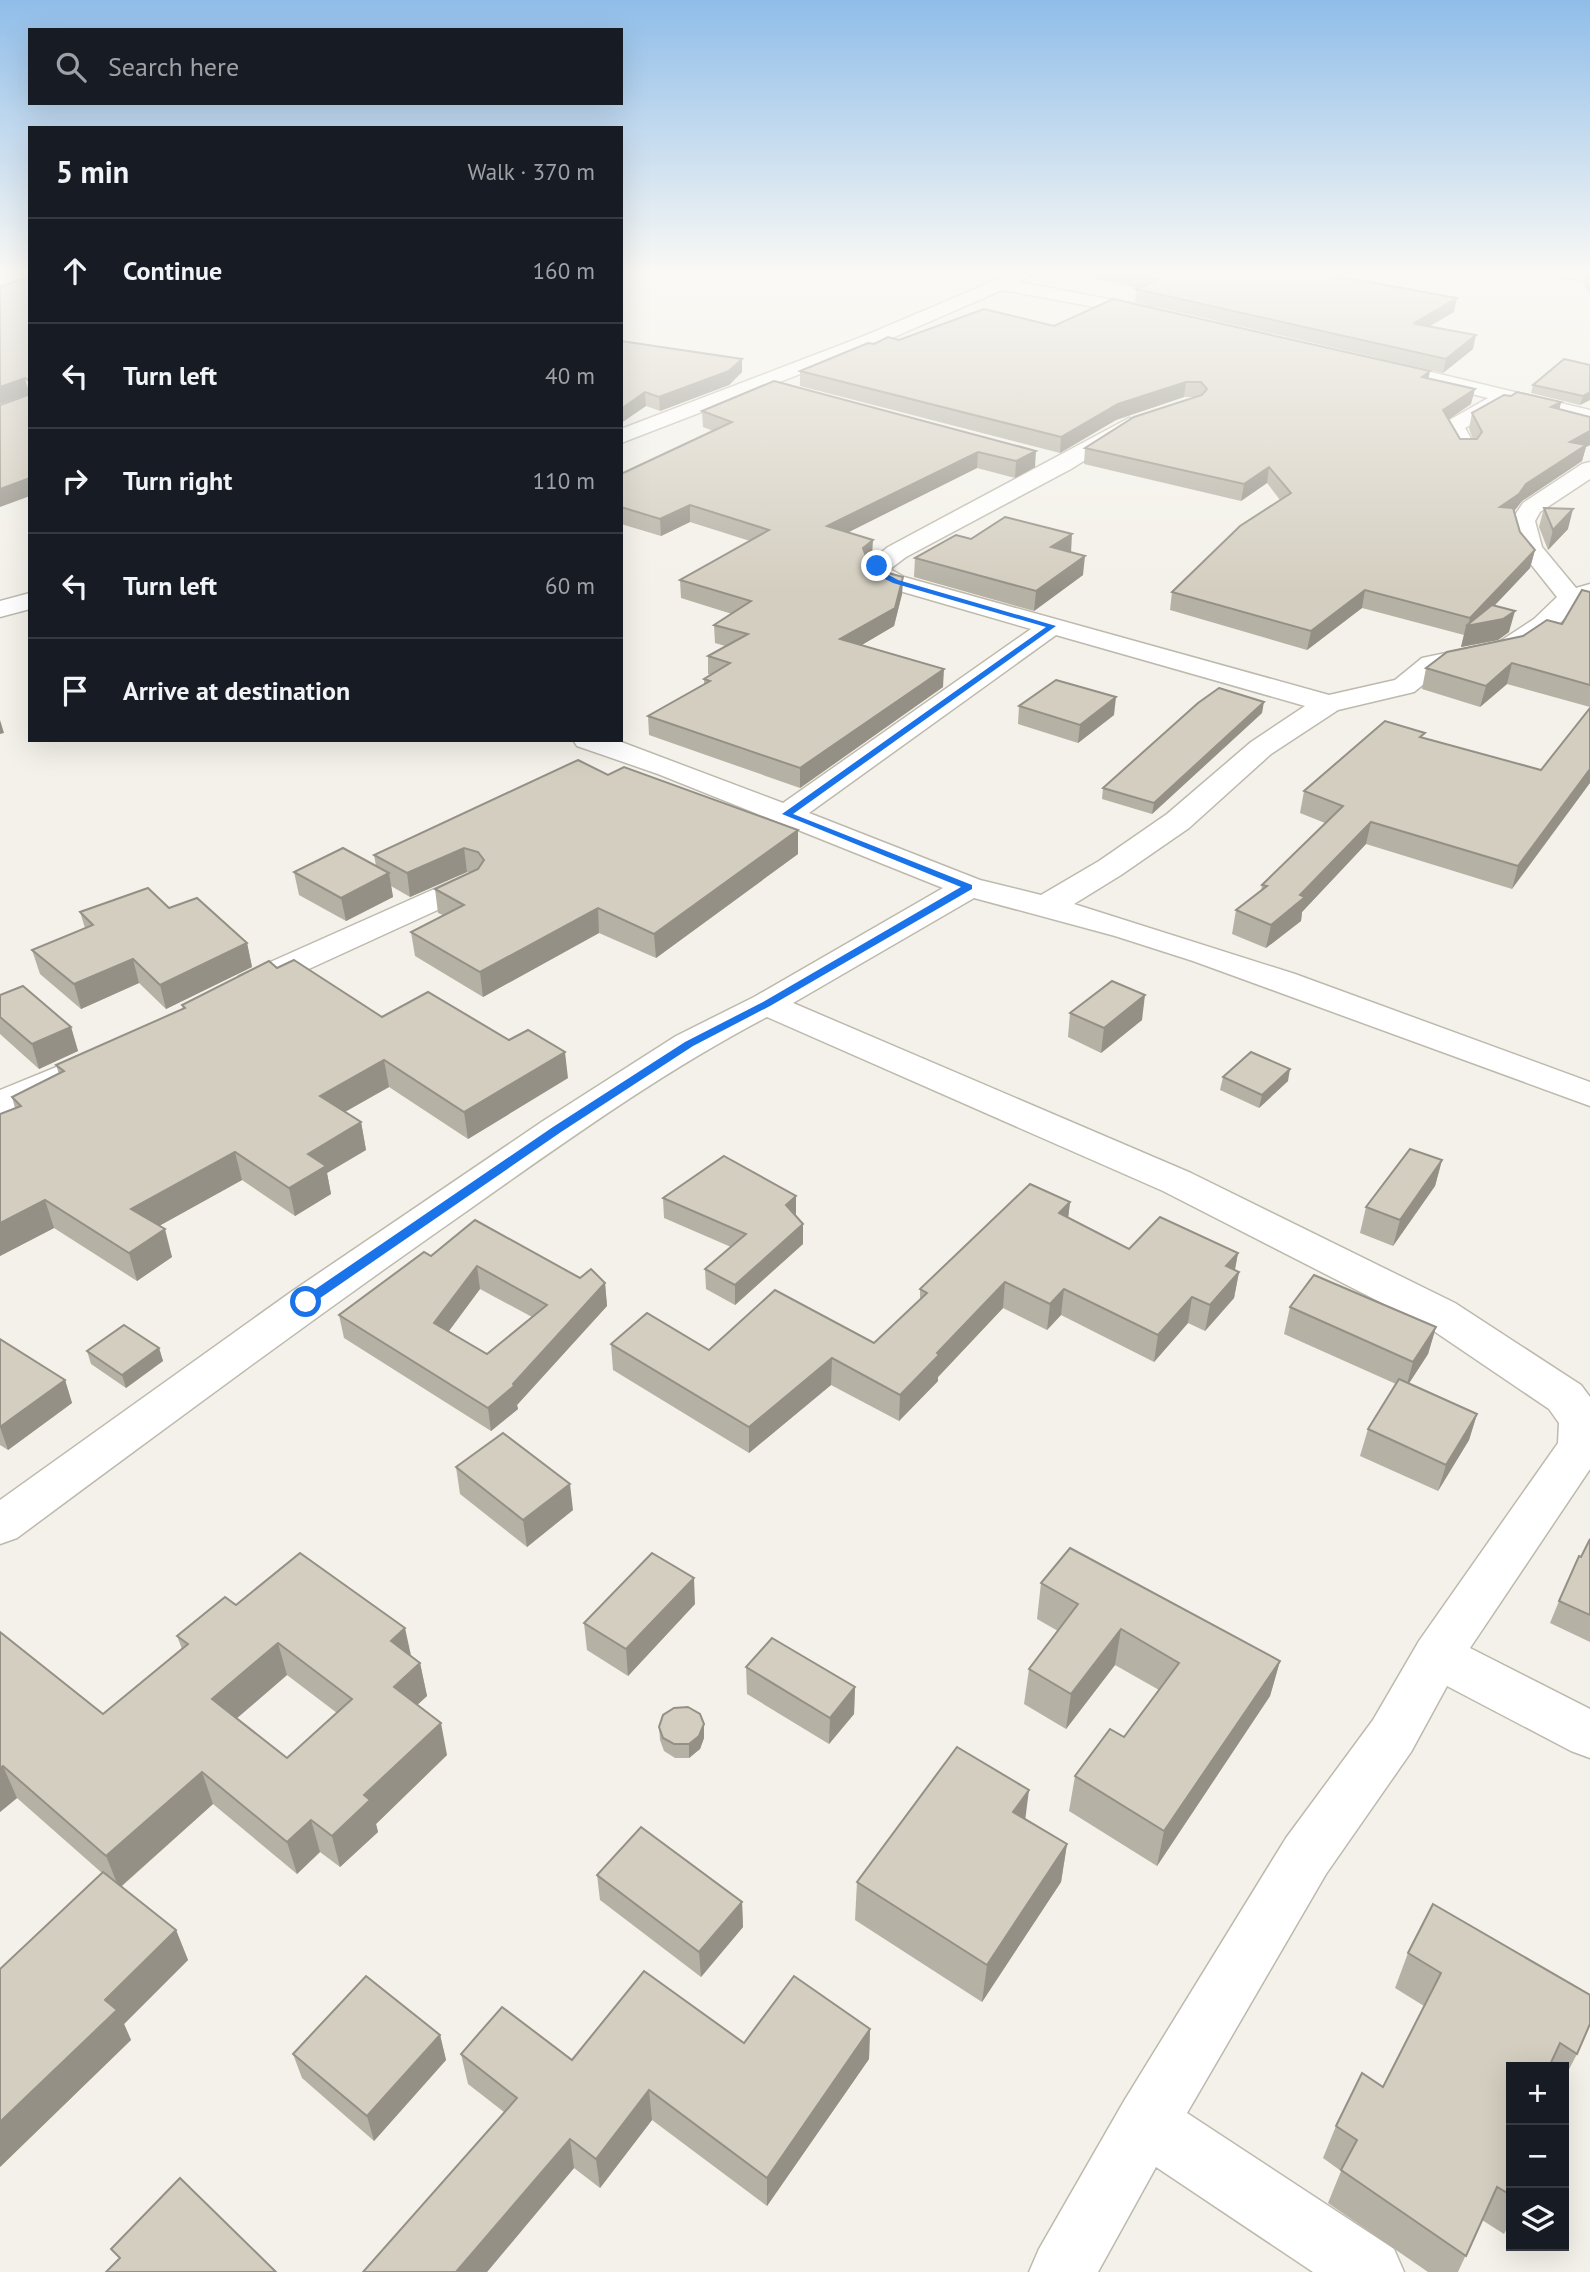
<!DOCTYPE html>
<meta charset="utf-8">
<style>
:root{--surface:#171b24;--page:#242831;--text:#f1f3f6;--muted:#9ea1a6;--line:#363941}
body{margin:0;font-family:"PT Sans",sans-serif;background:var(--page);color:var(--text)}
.controls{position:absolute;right:21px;bottom:21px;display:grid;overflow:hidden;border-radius:0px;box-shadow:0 7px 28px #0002}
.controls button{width:63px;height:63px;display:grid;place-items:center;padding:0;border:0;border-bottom:2px solid var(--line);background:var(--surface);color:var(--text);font:35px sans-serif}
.stop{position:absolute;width:21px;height:21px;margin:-16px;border:5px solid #1a73e8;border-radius:50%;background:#fff}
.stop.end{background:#1a73e8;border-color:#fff;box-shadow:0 2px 7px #0008}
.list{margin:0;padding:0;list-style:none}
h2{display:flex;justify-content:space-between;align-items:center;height:91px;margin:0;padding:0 28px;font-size:30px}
h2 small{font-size:23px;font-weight:400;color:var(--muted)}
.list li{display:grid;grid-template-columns:46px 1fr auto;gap:21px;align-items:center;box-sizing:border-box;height:105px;padding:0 28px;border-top:2px solid var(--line)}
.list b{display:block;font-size:26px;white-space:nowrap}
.list em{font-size:23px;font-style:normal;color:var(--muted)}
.icon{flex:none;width:38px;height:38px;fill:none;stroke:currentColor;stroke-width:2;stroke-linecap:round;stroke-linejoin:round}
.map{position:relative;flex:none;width:1590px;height:2272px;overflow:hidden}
.search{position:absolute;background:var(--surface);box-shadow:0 7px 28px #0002;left:28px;top:28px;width:595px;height:77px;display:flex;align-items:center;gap:18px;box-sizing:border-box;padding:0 24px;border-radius:0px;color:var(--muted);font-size:26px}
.panel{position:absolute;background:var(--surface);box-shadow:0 7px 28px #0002;left:28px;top:126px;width:595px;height:616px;border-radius:0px}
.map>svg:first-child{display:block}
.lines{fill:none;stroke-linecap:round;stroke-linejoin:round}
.minor-casing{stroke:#beb9ad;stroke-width:3}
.minor{fill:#fff;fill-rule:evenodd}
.wall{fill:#b6b1a5;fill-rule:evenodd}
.shaded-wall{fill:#949086}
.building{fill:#d4cec0;stroke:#949086;stroke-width:2;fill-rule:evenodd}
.route{fill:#1a73e8}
</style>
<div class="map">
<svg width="1590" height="2272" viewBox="0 0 1590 2272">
<rect width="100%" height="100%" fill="#f3f1e9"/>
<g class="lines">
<defs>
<g id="minor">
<polygon points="1013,273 1029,273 1031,275 1019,282 1155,308 1164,313 1155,318 1002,290 878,344 621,443 621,429 864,336"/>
<polygon points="1555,273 1590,273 1590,281 1564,278"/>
<polygon points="1377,359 1590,410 1590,422 1509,403 1465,428 1476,447 1473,452 1457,452 1442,426 1446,422 1488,398 1370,369 1367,365 1370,361"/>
<path d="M1129,418l7,2 4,4 -4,4 -65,41 -165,88 -16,12 14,8 425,118 66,-15 27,-22 77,-16 35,-23 23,-22 -39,-49 -7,-27 12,-18 59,-39 8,-2v17l-50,33 -5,9 7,26 34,41 14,-4v16l-10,3 -28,28 -35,23 -76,16 -27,22 -76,18 -67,44 -82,74 -68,47 -47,29 221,70 295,108v24l-397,-145 -78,-25 -141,-38 -181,105 398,170 264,130 126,82 9,12v72l-120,179 120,61v49l-19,-7 -124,-65 -36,66 -85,122 -139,239 207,136 10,23h-91l-157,-105 -58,105h-69l10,-23 85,-148 162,-263 87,-118 46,-79 139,-198 1,-20 -10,-14 -124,-84 -262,-134 -396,-174c-103,54 -198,122 -293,189 -155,108 -306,220 -457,332l-17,6v-44l291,-208 252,-171 133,-85 78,-39 189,-109 -285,-114 -81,-28 -4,-6h43l167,63 248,-174 -145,-42 -16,-9 -5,-12 23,-19zM1056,635l249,71 -54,36 -84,72 -68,47 -58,34 -61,-15 -171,-67z"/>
<polygon points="30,593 30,609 0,617 0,601"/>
<polygon points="468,874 479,877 484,884 479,891 263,990 251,993 239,990 234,983 239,976"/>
<polygon points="59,1066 72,1069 78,1077 72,1085 0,1116 0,1090"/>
</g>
</defs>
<!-- minor casing -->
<use href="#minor" class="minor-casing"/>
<!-- minor -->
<use href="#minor" class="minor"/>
</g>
<!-- wall -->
<g class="wall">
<polygon points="1093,273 1319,273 1454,312 1429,327 1473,349 1443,373 1135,302 1136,289 1138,288 1093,278"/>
<polygon points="1586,273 1590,273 1590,295 1583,284"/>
<polygon points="1054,326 1428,379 1471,404 1449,419 1460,439 1473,439 1469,429 1472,413 1511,396 1561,402 1559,409 1590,417 1590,445 1586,447 1582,461 1522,501 1514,511 1520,532 1535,550 1530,568 1494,606 1509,632 1498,640 1461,647 1464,635 1362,608 1307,650 1170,610 1172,592 1280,500 1267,483 1241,501 1084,464 1085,448 1194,397 1184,397 1116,420 1060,453 800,386 800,371 874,344 899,340"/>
<polygon points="621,341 742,359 742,372 729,385 660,411 646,406 621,423"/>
<polygon points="1564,359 1590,400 1580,405 1531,393 1533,385"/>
<polygon points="774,381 1035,467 1015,478 977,468 848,532 872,557 868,562 885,572 903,577 902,594 894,626 861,645 943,687 800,788 649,735 648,716 704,684 704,679 710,675 708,674 708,656 725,646 715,643 714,625 732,614 681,598 680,580 750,541 690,522 661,536 621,524 621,474 713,431 703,427 702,411"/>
<polygon points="1544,508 1568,529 1548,550 1539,527"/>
<polygon points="971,539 1071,552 1083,575 1034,611 914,577 915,558"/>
<polygon points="1590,592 1590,707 1507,684 1480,707 1422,689 1426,668 1523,636 1562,624"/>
<polygon points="1019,706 1114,715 1078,743 1018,724"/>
<polygon points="1590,708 1512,889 1366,844 1302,912 1301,921 1266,948 1232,934 1236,910 1261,891 1262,885 1325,823 1300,813 1304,791 1424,738 1541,770"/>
<polygon points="1262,713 1152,814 1102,799 1103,788"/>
<polygon points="608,775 798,830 798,854 656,958 599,933 483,997 415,956 411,932 443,915 438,913 435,889 470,872 467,872 410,897 391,886 393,897 346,921 299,895 294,872 376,866 374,855"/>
<polygon points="169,908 247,943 252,967 166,1009 139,983 81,1009 40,974 32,950 85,928 80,912"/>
<polygon points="277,968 382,1017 568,1078 468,1139 389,1087 345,1112 361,1122 366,1150 327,1173 331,1194 295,1216 242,1180 159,1226 172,1257 137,1281 54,1228 0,1256 0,1114 15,1108 12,1097 59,1074 56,1065 183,1009 182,1005"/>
<polygon points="0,995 71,1027 78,1051 39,1069 0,1034"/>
<polygon points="1070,1013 1142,1020 1101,1053 1068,1037"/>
<polygon points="1223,1077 1288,1081 1259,1108 1220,1090"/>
<polygon points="1442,1160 1435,1186 1393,1246 1360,1233 1366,1207"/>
<polygon points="663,1198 796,1216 803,1224 803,1244 735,1305 706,1289 705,1269 731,1247 664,1218"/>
<polygon points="1070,1202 1068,1218 1129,1249 1238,1253 1235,1270 1239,1272 1234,1298 1205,1331 1188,1323 1154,1362 1061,1315 1047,1330 1003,1308 938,1377 938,1381 899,1421 831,1385 749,1453 613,1370 611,1344 709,1350 874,1343 920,1299 920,1289"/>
<path d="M431,1256l149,22 25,5 2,23 -90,99 1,4 -27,22 -147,-93 -5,-23zM480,1289l52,28 -45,37 -39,-23z"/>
<polygon points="1290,1307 1436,1327 1428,1354 1409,1383 1477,1414 1469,1440 1438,1491 1360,1456 1368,1429 1396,1384 1284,1334"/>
<polygon points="0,1339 65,1380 72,1403 8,1450 0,1445"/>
<polygon points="159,1348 163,1361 126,1388 91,1364 87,1351"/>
<polygon points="456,1467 573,1510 527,1547 460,1494"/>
<polygon points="1590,1539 1590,1642 1550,1623 1559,1601"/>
<polygon points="1041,1583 1280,1661 1270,1696 1157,1866 1069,1811 1075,1776 1124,1737 1159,1690 1115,1665 1066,1729 1024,1704 1029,1669 1058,1631 1037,1619"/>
<polygon points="695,1604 628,1676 587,1650 584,1623"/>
<path d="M236,1605l175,51 9,7 7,33 -10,9 30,50 -71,69 2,8 -38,35 -20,-15 -23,22 -84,-70 -92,83 55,43 12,30 -64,64 7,16 -131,127 102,-294 -85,-75 -17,14v-180l103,82 79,-65 -5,-13zM287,1675l50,38 -50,45 -50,-40z"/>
<polygon points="746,1667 855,1687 854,1714 829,1744 747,1694"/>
<polygon points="704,1724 704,1738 700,1749 689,1758 675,1758 664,1751 660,1740 659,1727"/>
<polygon points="1025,1820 1067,1844 1061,1882 982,2002 855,1920 857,1882"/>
<polygon points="597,1875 742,1902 743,1927 701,1977 600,1900"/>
<polygon points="1408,1953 1577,2054 1564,2079 1564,2067 1511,2067 1511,2221 1504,2234 1482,2220 1458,2272 1428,2272 1328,2203 1341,2171 1323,2158 1336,2126 1383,2087 1424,2006 1395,1988"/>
<polygon points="870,2029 869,2059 767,2206 652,2120 600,2188 574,2168 487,2272 363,2272 504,2112 468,2084 461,2054 572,2060 744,2043"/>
<polygon points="440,2035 446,2060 374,2141 302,2078 293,2054"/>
</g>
<!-- shaded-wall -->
<g class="shaded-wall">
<polygon points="1457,298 1454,312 1417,333 1416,322"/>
<polygon points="1476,335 1473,349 1443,373 1446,359"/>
<polygon points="742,359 742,372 729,385 660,411 659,397"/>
<polygon points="1430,371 1427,386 1422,377"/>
<polygon points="25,378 29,394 0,404 0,387"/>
<polygon points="1186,382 1184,397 1116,420 1060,453 1061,437 1118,404"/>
<polygon points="1475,389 1471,404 1439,426 1443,410"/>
<polygon points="645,392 646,406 621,423 621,409"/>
<polygon points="1590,392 1590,400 1580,405 1583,396"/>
<polygon points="1561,402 1558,417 1551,407"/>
<polygon points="1590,431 1590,445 1586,447 1582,461 1522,501 1515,510 1496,524 1500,507 1570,442"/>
<polygon points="1036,451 1035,467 1015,478 1016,461"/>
<polygon points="978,452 977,468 827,543 827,526"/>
<polygon points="1269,467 1267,483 1241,501 1244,484"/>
<polygon points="30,478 30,496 0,507 0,489"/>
<polygon points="690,505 690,522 661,536 660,519"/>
<polygon points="1573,509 1568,529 1548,550 1553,530"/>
<polygon points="1072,534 1071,553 1051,547"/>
<polygon points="873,540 872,557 862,565 863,548"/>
<polygon points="1535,550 1530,568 1477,624 1515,611 1509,632 1498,640 1461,647 1466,626 1468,626 1470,618"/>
<polygon points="1085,556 1083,575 1034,611 1036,591"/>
<polygon points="903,577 902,594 894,626 840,658 840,639"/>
<polygon points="1365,590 1362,608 1307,650 1311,631"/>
<polygon points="1512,663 1507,684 1480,707 1486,686"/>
<polygon points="944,669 943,687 800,788 800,768"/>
<polygon points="1116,697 1114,715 1078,743 1080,725"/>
<polygon points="1264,702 1262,713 1152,814 1154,803"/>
<polygon points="0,720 4,733 0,734"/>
<polygon points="1590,769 1590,783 1512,889 1518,866"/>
<polygon points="1371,822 1366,844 1302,912 1301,921 1266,948 1271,925"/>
<polygon points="798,830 798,854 656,958 654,934"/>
<polygon points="464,848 467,872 410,897 407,873"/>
<polygon points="389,873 393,897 346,921 341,898"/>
<polygon points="598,908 599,933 483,997 480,972"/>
<polygon points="247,943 252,967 166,1009 160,985"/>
<polygon points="133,959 139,983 81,1009 74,984"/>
<polygon points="1145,995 1142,1020 1101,1053 1104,1028"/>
<polygon points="71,1027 78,1051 39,1069 32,1044"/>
<polygon points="565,1052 568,1078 468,1139 464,1112"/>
<polygon points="384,1060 389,1087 325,1123 320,1096"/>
<polygon points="1290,1069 1288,1081 1259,1108 1262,1095"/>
<polygon points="361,1122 366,1150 327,1173 331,1194 295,1216 289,1188 308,1154"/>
<polygon points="235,1152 242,1180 139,1237 131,1209"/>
<polygon points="1442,1160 1435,1186 1393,1246 1400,1220"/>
<polygon points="796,1196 796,1215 786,1205"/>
<polygon points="45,1200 54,1228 0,1256 0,1223"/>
<polygon points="1070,1202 1067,1228 1059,1213"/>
<polygon points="803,1224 803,1244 735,1305 735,1285"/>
<polygon points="165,1229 172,1257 137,1281 129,1253"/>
<polygon points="1238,1253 1233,1279 1226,1266"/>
<polygon points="477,1266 480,1289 438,1346 434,1323"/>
<polygon points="1239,1272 1234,1298 1205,1331 1210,1305"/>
<polygon points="1005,1282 1003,1308 938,1377 938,1381 899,1421 900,1395 937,1353"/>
<polygon points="605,1283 607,1306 517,1405 518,1409 491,1431 488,1408 513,1384"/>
<polygon points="1064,1289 1061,1315 1047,1330 1050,1304"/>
<polygon points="1192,1297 1188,1323 1154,1362 1158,1335"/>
<polygon points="1436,1327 1428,1354 1406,1388 1413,1362"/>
<polygon points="159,1348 163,1361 126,1388 122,1375"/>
<polygon points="832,1358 831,1385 749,1453 749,1427"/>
<polygon points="65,1380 72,1403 8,1450 0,1427"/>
<polygon points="1477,1414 1469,1440 1438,1491 1446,1465"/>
<polygon points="570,1484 573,1510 527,1547 523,1520"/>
<polygon points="694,1578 695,1604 628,1676 626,1649"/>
<polygon points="405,1628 412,1660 391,1641"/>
<polygon points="1121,1629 1115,1665 1066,1729 1071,1694"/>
<polygon points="278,1643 287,1675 222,1731 212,1699"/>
<polygon points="1280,1661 1270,1696 1157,1866 1164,1831"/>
<polygon points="420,1663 427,1696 401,1720 394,1687"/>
<polygon points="855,1687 854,1714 829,1744 830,1718"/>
<polygon points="441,1723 447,1755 376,1824 378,1832 340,1867 332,1836 364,1795"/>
<polygon points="704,1724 704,1738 700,1749 689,1758 689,1744"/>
<polygon points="3,1766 17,1798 0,1812 0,1768"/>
<polygon points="202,1772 213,1804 119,1888 106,1856"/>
<polygon points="1029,1790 1024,1829 1013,1812"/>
<polygon points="311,1820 320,1852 297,1874 287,1842"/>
<polygon points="1067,1844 1061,1882 982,2002 987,1965"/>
<polygon points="742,1902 743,1927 701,1977 699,1952"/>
<polygon points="176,1930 188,1960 124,2024 131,2040 0,2167 0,2122 105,2000"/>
<polygon points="870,2029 869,2059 767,2206 767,2178"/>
<polygon points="440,2035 446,2060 374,2141 367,2116"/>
<polygon points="649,2090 652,2120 600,2188 596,2159"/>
<polygon points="570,2139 574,2168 487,2272 456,2272"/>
</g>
<!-- building -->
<g class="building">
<polygon points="29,273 30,478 0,489 0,405 28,395 29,381 25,378 0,387 0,287 28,277"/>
<polygon points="1130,273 1319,273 1457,298 1416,322 1420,322 1416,324 1476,335 1446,359 1136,289 1158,279"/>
<polygon points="1113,299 1430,371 1422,377 1475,389 1443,410 1460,439 1477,439 1482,432 1472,413 1504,395 1511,396 1517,392 1561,402 1551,407 1590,417 1590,431 1570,442 1586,445 1526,484 1519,494 1500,507 1513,508 1520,532 1535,550 1470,618 1365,590 1311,631 1172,592 1240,526 1291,493 1269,467 1244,484 1085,448 1134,417 1202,395 1207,389 1201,382 1186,382 1118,404 1061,437 800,371 868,343 874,344 888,337 899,340 984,309 1054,326"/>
<polygon points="621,341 742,359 729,371 659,397 645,392 621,409"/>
<polygon points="1564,359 1590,365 1590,392 1583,396 1533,385"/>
<polygon points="774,381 1036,451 1016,461 978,452 827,526 873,540 863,548 868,562 885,572 903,577 895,608 840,639 944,669 800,768 648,716 710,681 704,679 730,663 708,656 748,634 714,625 751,601 680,580 769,530 690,505 660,519 621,507 621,474 732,422 702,411"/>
<polygon points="1544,508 1573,509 1553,530"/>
<polygon points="1005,517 1072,534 1051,547 1085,556 1036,591 915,558 956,535 971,539"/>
<polygon points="1582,590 1590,592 1590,685 1512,663 1486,686 1426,668 1447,652 1523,636 1547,620 1562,624"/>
<polygon points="1492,605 1515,611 1503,619 1466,626"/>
<polygon points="1056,680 1116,697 1080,725 1019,706"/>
<polygon points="1219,688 1264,702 1154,803 1103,788 1198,703"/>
<polygon points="1590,708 1590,769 1518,866 1371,822 1300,895 1305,897 1271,925 1236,910 1267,886 1262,885 1343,806 1304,791 1385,721 1425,733 1420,737 1541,770"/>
<polygon points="578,760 608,775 624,767 798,830 654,934 598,908 480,972 411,932 464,905 435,889 478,869 484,860 478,852 464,848 407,873 374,855"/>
<polygon points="343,848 389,873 341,898 294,872"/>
<polygon points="148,888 169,908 197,898 247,943 160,985 133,959 74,984 32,950 93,925 80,912"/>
<polygon points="294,960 382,1017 428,992 509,1040 528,1030 565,1052 464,1112 384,1060 320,1096 361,1122 308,1154 326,1166 289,1188 235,1152 131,1209 165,1229 129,1253 45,1200 0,1223 0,1114 21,1106 12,1097 64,1071 56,1065 185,1008 182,1005 269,961 277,968"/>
<polygon points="1112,981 1145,995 1104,1028 1070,1013"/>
<polygon points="23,986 71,1027 32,1044 0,1017 0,995"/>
<polygon points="1251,1052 1290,1069 1262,1095 1223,1077"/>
<polygon points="1410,1149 1442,1160 1400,1220 1366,1207"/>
<polygon points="724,1156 796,1196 786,1205 803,1224 735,1285 705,1269 746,1234 663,1198"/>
<polygon points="1030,1184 1070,1202 1059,1213 1129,1249 1160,1217 1238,1253 1226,1266 1239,1272 1210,1305 1192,1297 1158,1335 1064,1289 1050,1304 1005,1282 937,1353 939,1355 900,1395 832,1358 749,1427 611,1344 647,1313 709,1350 775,1290 874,1343 927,1293 920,1289"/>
<path d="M475,1220l105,58 11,-9 14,14 -92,101 1,2 -26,22 -149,-93 85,-63 7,4zM477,1266l70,39 -60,49 -53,-31z"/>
<polygon points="1314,1275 1436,1327 1413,1362 1290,1307"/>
<polygon points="124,1325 159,1348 122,1375 87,1351"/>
<polygon points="0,1339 65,1380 0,1427"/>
<polygon points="1399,1379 1477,1414 1446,1465 1368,1429"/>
<polygon points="503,1433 570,1484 523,1520 456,1467"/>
<polygon points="1590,1539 1590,1615 1559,1601 1579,1556 1581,1557"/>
<polygon points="1070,1548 1280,1661 1164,1831 1075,1776 1110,1729 1124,1737 1179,1663 1121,1629 1071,1694 1029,1669 1078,1604 1041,1583"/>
<path d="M300,1553l105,75 -14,13 29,22 -26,24 47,36 -77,72 6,5 -38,36 -21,-16 -24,22 -85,-70 -96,84 -103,-90 -3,2v-136l103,82 85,-70 -11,-8 48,-39 11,8zM278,1643l74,56 -65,59 -75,-59z"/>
<polygon points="652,1553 694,1578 626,1649 584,1623"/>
<polygon points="772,1638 855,1687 830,1718 746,1667"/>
<polygon points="688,1707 700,1714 704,1724 699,1736 689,1744 674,1744 663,1738 659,1727 663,1715 674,1708"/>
<polygon points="957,1747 1029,1790 1013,1812 1067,1844 987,1965 857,1882"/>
<polygon points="641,1827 742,1902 699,1952 597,1875"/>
<polygon points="103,1872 176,1930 105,2000 117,2010 0,2122 0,1969"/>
<polygon points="1433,1904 1590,1995 1590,2024 1577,2054 1560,2043 1549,2067 1511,2067 1511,2195 1497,2187 1466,2256 1341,2170 1357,2140 1336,2126 1362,2073 1383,2087 1441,1973 1408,1953"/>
<polygon points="644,1971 744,2043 794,1976 870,2029 767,2178 649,2090 596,2159 570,2139 456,2272 363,2272 517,2098 461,2054 502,2007 572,2060"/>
<polygon points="366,1976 440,2035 367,2116 293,2054"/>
<polygon points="180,2178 276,2272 106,2272 120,2258 111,2249"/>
</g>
<!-- sky -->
<linearGradient id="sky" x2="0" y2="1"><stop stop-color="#8fbde9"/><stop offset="0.46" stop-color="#faf9f5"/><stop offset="1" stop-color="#faf9f5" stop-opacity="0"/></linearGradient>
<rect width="1590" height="591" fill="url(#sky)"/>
<!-- route -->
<polygon class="route" points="875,564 880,564 883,572 898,580 1056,626 793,814 972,885 972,889 770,1006 693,1046 561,1132 310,1305 301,1305 301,1299 553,1127 685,1042 763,1002 961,887 782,814 1046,627 893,583 877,575"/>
</svg>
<div class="controls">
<button>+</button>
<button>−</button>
<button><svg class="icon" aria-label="layers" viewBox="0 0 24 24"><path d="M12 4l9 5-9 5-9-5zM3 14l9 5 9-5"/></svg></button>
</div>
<div class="stop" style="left:306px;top:1302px"></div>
<div class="stop end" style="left:877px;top:566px"></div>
<div class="search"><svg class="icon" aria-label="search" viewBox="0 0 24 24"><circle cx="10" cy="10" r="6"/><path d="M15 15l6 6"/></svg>Search here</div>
<section class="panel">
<h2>5 min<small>Walk · 370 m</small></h2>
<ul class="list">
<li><svg class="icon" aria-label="ahead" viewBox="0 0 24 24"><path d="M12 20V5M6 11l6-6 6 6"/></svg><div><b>Continue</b></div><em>160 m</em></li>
<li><svg class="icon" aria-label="left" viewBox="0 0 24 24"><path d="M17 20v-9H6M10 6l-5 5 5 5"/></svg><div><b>Turn left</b></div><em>40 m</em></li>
<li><svg class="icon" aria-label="right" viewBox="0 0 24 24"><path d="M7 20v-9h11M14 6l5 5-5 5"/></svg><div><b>Turn right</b></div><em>110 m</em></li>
<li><svg class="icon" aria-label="left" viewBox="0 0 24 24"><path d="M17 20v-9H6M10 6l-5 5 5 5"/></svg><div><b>Turn left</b></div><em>60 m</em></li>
<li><svg class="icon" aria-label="arrive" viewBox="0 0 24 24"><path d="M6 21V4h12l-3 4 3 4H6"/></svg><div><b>Arrive at destination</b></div></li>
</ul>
</section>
</div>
